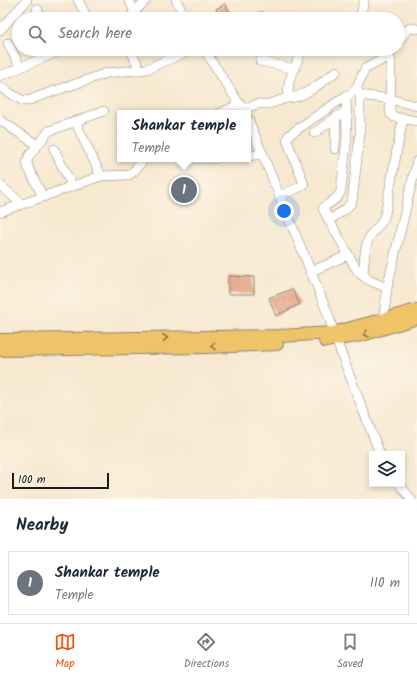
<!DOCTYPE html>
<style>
:root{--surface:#fff;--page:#f2f2f3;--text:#1f2937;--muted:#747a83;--line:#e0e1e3;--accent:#ea580c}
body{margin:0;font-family:Kalam,sans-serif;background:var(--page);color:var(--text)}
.controls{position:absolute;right:12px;bottom:12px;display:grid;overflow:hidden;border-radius:0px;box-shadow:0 2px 6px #0003}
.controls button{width:36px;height:36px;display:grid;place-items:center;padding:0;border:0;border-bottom:1px solid var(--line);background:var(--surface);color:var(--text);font:20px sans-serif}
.scale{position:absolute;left:12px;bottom:10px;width:97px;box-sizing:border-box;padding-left:4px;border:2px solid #1c1c1c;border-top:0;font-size:11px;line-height:14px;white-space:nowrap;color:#1c1c1c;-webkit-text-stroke:3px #fcf5e5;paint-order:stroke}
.you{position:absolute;left:284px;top:211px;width:14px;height:14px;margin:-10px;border:3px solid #fff;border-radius:50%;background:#1a73e8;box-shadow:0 0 0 6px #1a73e833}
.badge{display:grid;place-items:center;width:26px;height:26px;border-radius:50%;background:var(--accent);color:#fff;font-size:13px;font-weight:700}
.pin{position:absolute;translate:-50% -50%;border:2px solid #fff;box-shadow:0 1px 4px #0006}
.popup{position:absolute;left:117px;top:110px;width:134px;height:52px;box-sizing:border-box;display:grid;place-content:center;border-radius:0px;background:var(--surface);filter:drop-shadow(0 1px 3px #0005);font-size:13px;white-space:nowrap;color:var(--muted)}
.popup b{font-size:15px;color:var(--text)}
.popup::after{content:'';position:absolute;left:50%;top:100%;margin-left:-8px;border:8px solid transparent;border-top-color:var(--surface)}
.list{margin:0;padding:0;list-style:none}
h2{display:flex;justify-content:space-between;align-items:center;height:52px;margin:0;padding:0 16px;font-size:17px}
h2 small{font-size:13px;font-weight:400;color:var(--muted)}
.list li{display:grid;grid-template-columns:26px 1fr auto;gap:12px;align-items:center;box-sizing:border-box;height:64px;margin:0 8px 8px;padding:0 8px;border:1px solid var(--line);border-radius:0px}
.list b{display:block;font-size:15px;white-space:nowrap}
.list p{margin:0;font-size:13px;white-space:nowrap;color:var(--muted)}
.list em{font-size:13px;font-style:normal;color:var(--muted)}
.icon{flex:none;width:22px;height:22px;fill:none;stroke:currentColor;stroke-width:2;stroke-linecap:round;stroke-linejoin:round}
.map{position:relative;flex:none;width:417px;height:499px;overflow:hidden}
.search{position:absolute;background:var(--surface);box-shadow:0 2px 6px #0003;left:12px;right:12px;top:12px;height:44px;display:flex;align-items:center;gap:10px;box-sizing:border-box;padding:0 14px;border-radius:22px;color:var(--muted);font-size:15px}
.sheet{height:124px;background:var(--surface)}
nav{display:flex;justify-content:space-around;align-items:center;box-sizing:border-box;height:56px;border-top:1px solid var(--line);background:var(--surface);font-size:11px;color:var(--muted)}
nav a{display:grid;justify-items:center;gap:2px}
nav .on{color:var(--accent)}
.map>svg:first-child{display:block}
.building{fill:url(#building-back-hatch)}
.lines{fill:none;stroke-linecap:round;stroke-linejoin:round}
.minor-casing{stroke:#8a8276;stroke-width:10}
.major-casing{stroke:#8a8276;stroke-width:14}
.minor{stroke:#fff;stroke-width:9}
.major{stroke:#efc469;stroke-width:12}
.oneway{stroke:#867042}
</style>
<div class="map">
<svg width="417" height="499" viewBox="0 0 417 499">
<defs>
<pattern id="building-back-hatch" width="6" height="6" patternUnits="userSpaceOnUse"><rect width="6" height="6" fill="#e49979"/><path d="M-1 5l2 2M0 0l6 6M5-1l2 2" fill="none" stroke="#b87c62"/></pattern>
</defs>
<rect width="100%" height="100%" fill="#fcf5e5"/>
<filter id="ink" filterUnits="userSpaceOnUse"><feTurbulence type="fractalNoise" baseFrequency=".025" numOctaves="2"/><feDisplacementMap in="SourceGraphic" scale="8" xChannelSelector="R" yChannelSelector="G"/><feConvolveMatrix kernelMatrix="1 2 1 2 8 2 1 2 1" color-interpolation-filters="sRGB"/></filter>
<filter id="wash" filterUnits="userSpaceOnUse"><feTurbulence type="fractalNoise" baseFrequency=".012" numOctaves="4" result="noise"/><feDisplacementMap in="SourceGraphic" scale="16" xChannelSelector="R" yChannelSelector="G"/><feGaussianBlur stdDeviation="0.9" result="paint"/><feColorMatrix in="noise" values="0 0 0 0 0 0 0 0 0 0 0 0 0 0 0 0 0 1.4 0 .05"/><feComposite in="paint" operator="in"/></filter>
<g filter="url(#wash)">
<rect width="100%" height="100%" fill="#f7e8d0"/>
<g id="blocks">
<!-- building -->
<g class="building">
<polygon points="225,4 234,19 209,19 218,13 216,9"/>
<polygon points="228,276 254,277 254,294 228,294"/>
<polygon points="292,289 300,304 276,316 269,298"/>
</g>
</g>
</g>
<g filter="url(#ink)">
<use href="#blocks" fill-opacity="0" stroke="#8a8276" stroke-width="1"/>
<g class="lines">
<defs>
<g id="minor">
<polyline points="78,0 88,19"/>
<polyline points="129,0 135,12"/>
<polyline points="176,0 186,19"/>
<polyline points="37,9 42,19"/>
<polyline points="128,19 146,0"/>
<polyline points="261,19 261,16"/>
<polyline points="360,19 364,0"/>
<polyline points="0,30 27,0"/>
<polyline points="398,42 407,30 410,28 417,29"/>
<polyline points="8,43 20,67"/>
<polyline points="130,49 140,70"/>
<polyline points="204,49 245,113"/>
<polyline points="382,49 389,56 391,61 390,113 394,117 417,121"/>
<polyline points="260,61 295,69"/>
<polyline points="0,76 64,49"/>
<polyline points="0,87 23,101 30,100 43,95 107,73 147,69 193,49"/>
<polyline points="355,91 365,69 389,56 393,49"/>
<polyline points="360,95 390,99 417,106"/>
<path d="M346,96l1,41 -6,53c-2,10 -11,11 -18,18l1,3 34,61 11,8 18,8"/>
<path d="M287,98c19,0 35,-17 50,-27"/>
<polyline points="243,109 257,104 269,104 287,98 288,95 289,82 302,49"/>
<polyline points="220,113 240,104"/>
<polyline points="248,119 318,289 329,317 336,340 380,454"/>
<polyline points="0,120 37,145"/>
<polyline points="75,121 101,176"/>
<polyline points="314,133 347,110"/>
<polyline points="54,149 72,186"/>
<polyline points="335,149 336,117"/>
<polyline points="248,156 263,154"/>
<polyline points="195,159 215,159"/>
<polyline points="0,185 22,204"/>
<polyline points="279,196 302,186 304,184 287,140 289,135 346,96 355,91 358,91 360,95 360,133 352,202 345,210 329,220"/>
<polyline points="43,197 28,167 27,163 29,156 49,131 104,111"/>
<polyline points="0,212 101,176 129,175 133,172 144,159"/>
<polyline points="310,272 348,255"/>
<path d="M363,276c1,-10 1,-29 6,-38 5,-10 12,-10 16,-24l18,-96"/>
<polyline points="383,324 387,288 417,161"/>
<polyline points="399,484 411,499"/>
</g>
<g id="major">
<polyline points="0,340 279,336 333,333 417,310"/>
<polyline points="325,341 362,335 417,318"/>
<polyline points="0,350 206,347 277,344"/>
</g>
</defs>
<!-- minor casing -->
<use href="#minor" class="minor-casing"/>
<!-- major casing -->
<use href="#major" class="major-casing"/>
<!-- minor -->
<use href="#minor" class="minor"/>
<!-- major -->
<use href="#major" class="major"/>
</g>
<!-- one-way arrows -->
<defs><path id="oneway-chevron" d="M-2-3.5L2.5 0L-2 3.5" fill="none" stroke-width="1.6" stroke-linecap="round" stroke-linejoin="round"/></defs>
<g class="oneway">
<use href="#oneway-chevron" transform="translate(366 334) rotate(164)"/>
<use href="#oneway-chevron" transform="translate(165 338) rotate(-1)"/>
<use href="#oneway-chevron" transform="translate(213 346) rotate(178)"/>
</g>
</g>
</svg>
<div class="controls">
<button><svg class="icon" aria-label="layers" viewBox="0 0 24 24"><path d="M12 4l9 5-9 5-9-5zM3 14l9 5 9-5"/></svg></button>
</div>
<div class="scale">100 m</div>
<div class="you"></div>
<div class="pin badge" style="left:184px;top:190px;background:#6b7280">1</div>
<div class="popup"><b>Shankar temple</b>Temple</div>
<div class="search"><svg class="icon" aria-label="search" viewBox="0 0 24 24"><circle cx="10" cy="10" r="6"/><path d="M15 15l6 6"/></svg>Search here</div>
</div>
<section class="sheet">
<h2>Nearby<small></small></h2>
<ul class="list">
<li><span class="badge" style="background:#6b7280">1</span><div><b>Shankar temple</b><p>Temple</p></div><em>110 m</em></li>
</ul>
</section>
<nav>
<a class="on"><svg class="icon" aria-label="map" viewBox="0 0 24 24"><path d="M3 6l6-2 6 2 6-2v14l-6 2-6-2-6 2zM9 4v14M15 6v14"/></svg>Map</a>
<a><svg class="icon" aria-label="directions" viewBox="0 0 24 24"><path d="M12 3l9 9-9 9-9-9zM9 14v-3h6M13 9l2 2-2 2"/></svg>Directions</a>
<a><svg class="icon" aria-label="saved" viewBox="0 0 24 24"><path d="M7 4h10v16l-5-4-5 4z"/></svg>Saved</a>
</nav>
